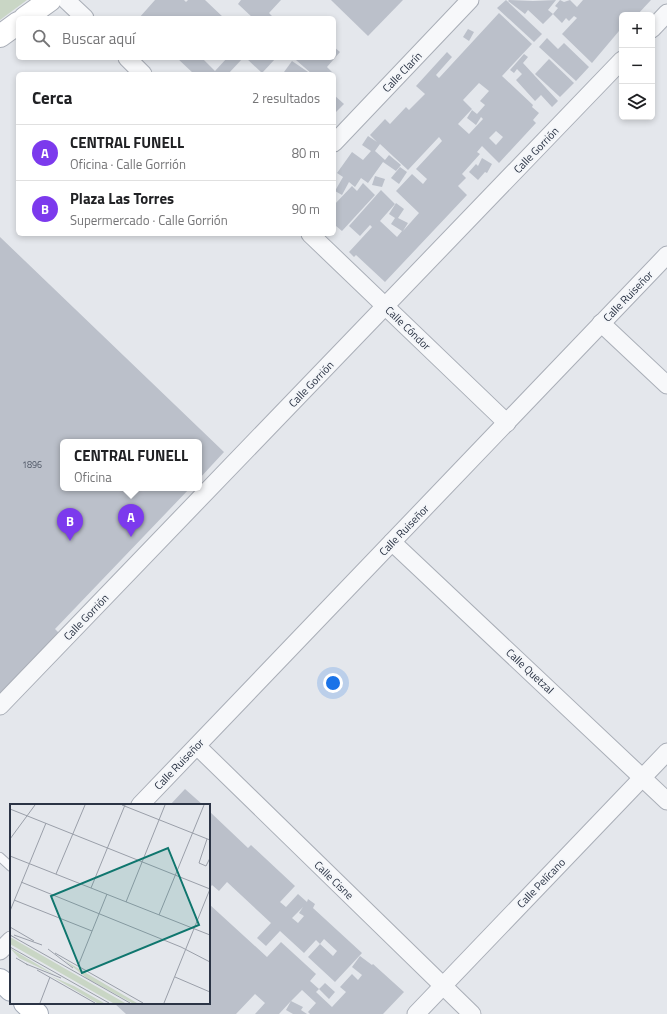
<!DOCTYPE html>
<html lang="es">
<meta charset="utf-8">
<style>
:root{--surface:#fff;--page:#f6f6f6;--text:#202124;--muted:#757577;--line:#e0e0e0;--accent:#7c3aed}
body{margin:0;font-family:"Titillium Web",sans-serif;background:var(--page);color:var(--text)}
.controls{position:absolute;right:12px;top:12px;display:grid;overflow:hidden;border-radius:6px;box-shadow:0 2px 6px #0003}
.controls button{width:36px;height:36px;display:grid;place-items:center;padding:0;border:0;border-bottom:1px solid var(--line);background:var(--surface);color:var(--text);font:20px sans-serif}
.you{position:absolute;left:333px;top:683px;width:14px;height:14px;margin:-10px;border:3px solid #fff;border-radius:50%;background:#1a73e8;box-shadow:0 0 0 6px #1a73e833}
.badge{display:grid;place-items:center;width:26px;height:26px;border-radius:50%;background:var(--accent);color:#fff;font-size:13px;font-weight:700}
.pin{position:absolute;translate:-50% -33px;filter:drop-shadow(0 1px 2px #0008)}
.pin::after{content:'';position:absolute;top:21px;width:14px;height:12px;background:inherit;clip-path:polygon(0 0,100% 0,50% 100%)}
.popup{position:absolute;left:60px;top:439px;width:142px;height:52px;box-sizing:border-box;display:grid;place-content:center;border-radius:6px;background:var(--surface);filter:drop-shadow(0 1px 3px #0005);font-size:13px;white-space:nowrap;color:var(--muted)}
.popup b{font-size:15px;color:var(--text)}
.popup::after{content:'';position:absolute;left:50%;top:100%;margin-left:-8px;border:8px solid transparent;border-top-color:var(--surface)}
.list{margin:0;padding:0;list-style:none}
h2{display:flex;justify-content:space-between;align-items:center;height:52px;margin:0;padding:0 16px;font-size:17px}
h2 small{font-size:13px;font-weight:400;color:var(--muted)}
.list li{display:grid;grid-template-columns:26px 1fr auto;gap:12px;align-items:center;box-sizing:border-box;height:56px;padding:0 16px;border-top:1px solid var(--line)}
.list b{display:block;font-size:15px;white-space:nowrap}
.list p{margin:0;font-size:13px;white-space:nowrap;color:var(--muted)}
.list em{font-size:13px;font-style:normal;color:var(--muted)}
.icon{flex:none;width:22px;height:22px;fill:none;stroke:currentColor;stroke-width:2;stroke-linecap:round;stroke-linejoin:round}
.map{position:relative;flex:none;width:667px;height:1014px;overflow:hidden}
.search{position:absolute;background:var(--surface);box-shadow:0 2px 6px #0003;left:16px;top:16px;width:320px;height:44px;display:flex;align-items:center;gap:10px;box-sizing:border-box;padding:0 14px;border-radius:6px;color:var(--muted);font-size:15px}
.panel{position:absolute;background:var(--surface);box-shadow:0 2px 6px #0003;left:16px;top:72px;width:320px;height:164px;border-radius:6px}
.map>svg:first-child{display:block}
.green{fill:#c9d6c5}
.building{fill:#bbc0ca;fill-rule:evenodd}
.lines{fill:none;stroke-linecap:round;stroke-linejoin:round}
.service-casing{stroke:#a9aeb7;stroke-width:10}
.minor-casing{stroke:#a9aeb7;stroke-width:19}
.secondary-casing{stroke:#a9aeb7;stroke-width:24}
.primary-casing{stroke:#a3abb8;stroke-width:24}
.service{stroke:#f7f8fa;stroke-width:8}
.minor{stroke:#f7f8fa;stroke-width:17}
.secondary{stroke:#fff;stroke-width:22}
.primary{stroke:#fff;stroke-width:22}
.labels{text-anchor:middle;stroke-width:4;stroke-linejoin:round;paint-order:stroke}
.number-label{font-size:9px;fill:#4f5766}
.street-label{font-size:11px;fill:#2b3445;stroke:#f4f6f9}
.inset-road{fill:none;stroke:#9a9fa9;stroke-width:1}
.view{fill:#0f766e;fill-opacity:0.15;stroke:#0f766e;stroke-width:2}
.inset-edge{fill:none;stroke:#2b3445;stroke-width:2}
</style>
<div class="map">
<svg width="667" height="1014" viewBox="0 0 667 1014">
<rect width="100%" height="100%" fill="#e4e7ec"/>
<!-- green -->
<polygon class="green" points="0,0 27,0 0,20"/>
<!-- building -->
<g class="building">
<polygon points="155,0 184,0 186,2 188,0 205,0 224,18 139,18"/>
<polygon points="241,0 281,0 269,13 274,18 253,18 238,4"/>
<polygon points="331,0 403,0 368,36"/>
<polygon points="506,0 542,34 534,42 497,8"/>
<polygon points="509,0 533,1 556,0 548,10 553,14 543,24 528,10 525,14 508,1"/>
<polygon points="560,0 564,2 570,0 577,7 583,0 651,0 637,15 622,15 622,32 619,31 592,63 562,34 577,18 574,16 569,21 566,18 562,23 553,14 558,8 555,6"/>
<path d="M499,13l33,31 -30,32 31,29 -1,2 7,6 -6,7 3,3 -37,40 -17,-17 -5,6 3,2 -18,20 4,4 -8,8 9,9 -82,87 -29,-27 -2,2 -5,-5 23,-25 -2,-2 -10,11 -11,-10 32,-36 14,14 -15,17 17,16 5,-6 -11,-7 4,-6 -6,-4 7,-11 8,6 -6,9 10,5 -5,8 16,-18 -23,-22 16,-17 11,10 4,-5 -11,-10 26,-28 -3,-4 -31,33 -28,-26 -5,7 10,9 4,-5 12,10 -5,6 -13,-9 -15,21 -7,-5 -6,9 -6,-5 -7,13 -7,-4 8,-14 -6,-4 15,-21 11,8 8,-9 -9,-6 6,-9 9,6 -7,-7 15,-16 5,5 16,-17 3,3 16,-16 -9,-8 31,-34 5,5 -16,18 3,3zM479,83l10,8 -9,10 5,4 -8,9 -5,-4 -5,8 9,7 5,-8 2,2 -14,15 -11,-10 14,-15 -9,-9zM496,131l7,6 -7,8 -7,-7z"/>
<polygon points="468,29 474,32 469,41 463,37"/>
<polygon points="547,38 558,49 564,43 589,67 576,81 539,47"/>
<polygon points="334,47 340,52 327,67 334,74 312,74 296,60 298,58 334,58"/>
<polygon points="524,54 528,57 523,63 558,101 552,107 541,95 535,101 516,80 522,74 517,69 514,73 510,70"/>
<polygon points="177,58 202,58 215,71 227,58 243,58 228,74 194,74"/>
<polygon points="246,58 276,58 262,73"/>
<polygon points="549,59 574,83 560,97 535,74"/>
<polygon points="292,61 311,74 287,74 284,72"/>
<polygon points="334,95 344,104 334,114"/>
<polygon points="482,158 492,164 487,173 483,171 485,172 478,180 469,172 476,164 478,166"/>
<polygon points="400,167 407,172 399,184 391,178"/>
<polygon points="375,176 385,179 382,187 372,185"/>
<polygon points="363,183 375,195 342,231 336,226 334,228 334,205 352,186 357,191"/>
<polygon points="0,237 224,452 199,479 199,442 63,442 63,488 190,488 55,629 59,633 0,695"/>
<polygon points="185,789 203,805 170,805"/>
<path d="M209,811l39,37 3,-3 44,41 -15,16 6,5 12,-13 9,8 1,-3 7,5 -2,4 49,45 -27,29 -27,-25 12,-13 13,12 4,-5 -13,-12 -4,5 -4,-4 -12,13 -24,-22 -14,15 -9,-8 14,-15 -44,-41 -8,9 -7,-6 -3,4zM303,907l-4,6 5,3 -6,7 -6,-5z"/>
<polygon points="209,904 267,957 281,942 316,974 310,981 319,989 325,983 335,992 329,999 319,989 316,992 332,1007 346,992 340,987 352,974 358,980 362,975 352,967 360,956 372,965 373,964 404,992 383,1014 310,1014 308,1012 316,1003 302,990 291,1001 303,1007 301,1010 307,1014 293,1014 286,1010 291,1001 279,1014 255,1014 265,1003 255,994 236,1014 126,1014 114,1003 209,1003"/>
</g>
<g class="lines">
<defs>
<polyline id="service" points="0,857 11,867"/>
<g id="minor">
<polyline points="66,0 85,18"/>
<polyline points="652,29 667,13"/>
<polyline points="127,58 143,74"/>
<polyline points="334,143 470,0"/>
<polyline points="310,234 507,423"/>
<polyline points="601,323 667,385"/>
<polyline points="392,542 667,801"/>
<polyline points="0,706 622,60"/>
<polyline points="197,746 472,1014"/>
<polyline points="140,805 667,255"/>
<polyline points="0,951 11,940"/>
<polyline points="416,1014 667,752"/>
</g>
<g id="secondary">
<polyline points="25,18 50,0"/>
<polyline points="0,36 18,23"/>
</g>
<g id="primary">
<polyline points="0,980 11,990"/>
<polyline points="25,1003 37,1014"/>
</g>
</defs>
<!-- service casing -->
<use href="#service" class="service-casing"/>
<!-- minor casing -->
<use href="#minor" class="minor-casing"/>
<!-- secondary casing -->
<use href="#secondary" class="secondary-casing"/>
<!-- primary casing -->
<use href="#primary" class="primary-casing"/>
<!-- service -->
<use href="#service" class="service"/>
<!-- minor -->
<use href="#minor" class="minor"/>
<!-- secondary -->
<use href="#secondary" class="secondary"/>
<!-- primary -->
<use href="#primary" class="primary"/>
</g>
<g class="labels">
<!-- number labels -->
<g class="number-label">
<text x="32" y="468">1896</text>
</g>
<!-- street labels -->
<g class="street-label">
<text transform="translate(402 72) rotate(-46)" y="4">Calle Clarín</text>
<text transform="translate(536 150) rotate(-46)" y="4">Calle Gorrión</text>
<text transform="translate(628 296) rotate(-46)" y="4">Calle Ruiseñor</text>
<text transform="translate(408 328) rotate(44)" y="4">Calle Cóndor</text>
<text transform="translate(311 384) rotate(-46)" y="4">Calle Gorrión</text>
<text transform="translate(404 530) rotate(-46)" y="4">Calle Ruiseñor</text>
<text transform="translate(86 617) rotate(-46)" y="4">Calle Gorrión</text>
<text transform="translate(530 671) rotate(43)" y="4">Calle Quetzal</text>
<text transform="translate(179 764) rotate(-46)" y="4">Calle Ruiseñor</text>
<text transform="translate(334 880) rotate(44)" y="4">Calle Cisne</text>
<text transform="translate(541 883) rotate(-46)" y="4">Calle Pelícano</text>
</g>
</g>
<!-- overview -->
<g transform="translate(10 804)">
<rect width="200" height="200" fill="#e4e7ec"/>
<path d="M0,133l115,66h-12l-103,-59zM0,144l45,27 -36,-17zM54,156l73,43h-5l-44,-24zM41,172l23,10 30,17h-7z" fill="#c9d6c5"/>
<path class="inset-road" d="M112,1l88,35M0,5l200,80M0,35l25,-34M197,35l-8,24 7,3 4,-8M0,52l200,79M46,70l29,-69M11,78l160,65 29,15M81,84l34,-83M4,96l78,31M116,98l39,-97M0,107l36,-88M149,111l45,-110M0,123l24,14M0,131l120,68M4,131l28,10M0,143l99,56M38,145l25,19M45,149l88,50M6,154l12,7M16,160l35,14M68,162l29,-72M27,166l58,33M165,173l35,15M30,199l10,-26M154,199l46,-114"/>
<path class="view" d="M158,44l31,77 -117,48 -31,-77z"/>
<rect width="200" height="200" class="inset-edge"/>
</g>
</svg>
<div class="controls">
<button>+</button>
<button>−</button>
<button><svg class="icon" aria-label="layers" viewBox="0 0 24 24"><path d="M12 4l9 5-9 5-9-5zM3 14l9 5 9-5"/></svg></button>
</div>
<div class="you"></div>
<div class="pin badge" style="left:131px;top:537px">A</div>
<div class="popup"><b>CENTRAL FUNELL</b>Oficina</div>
<div class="pin badge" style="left:70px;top:541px">B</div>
<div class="search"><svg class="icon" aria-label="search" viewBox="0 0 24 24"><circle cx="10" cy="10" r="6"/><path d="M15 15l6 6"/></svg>Buscar aquí</div>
<section class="panel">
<h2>Cerca<small>2 resultados</small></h2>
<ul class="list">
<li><span class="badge">A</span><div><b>CENTRAL FUNELL</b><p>Oficina · Calle Gorrión</p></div><em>80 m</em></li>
<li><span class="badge">B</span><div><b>Plaza Las Torres</b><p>Supermercado · Calle Gorrión</p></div><em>90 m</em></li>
</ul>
</section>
</div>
